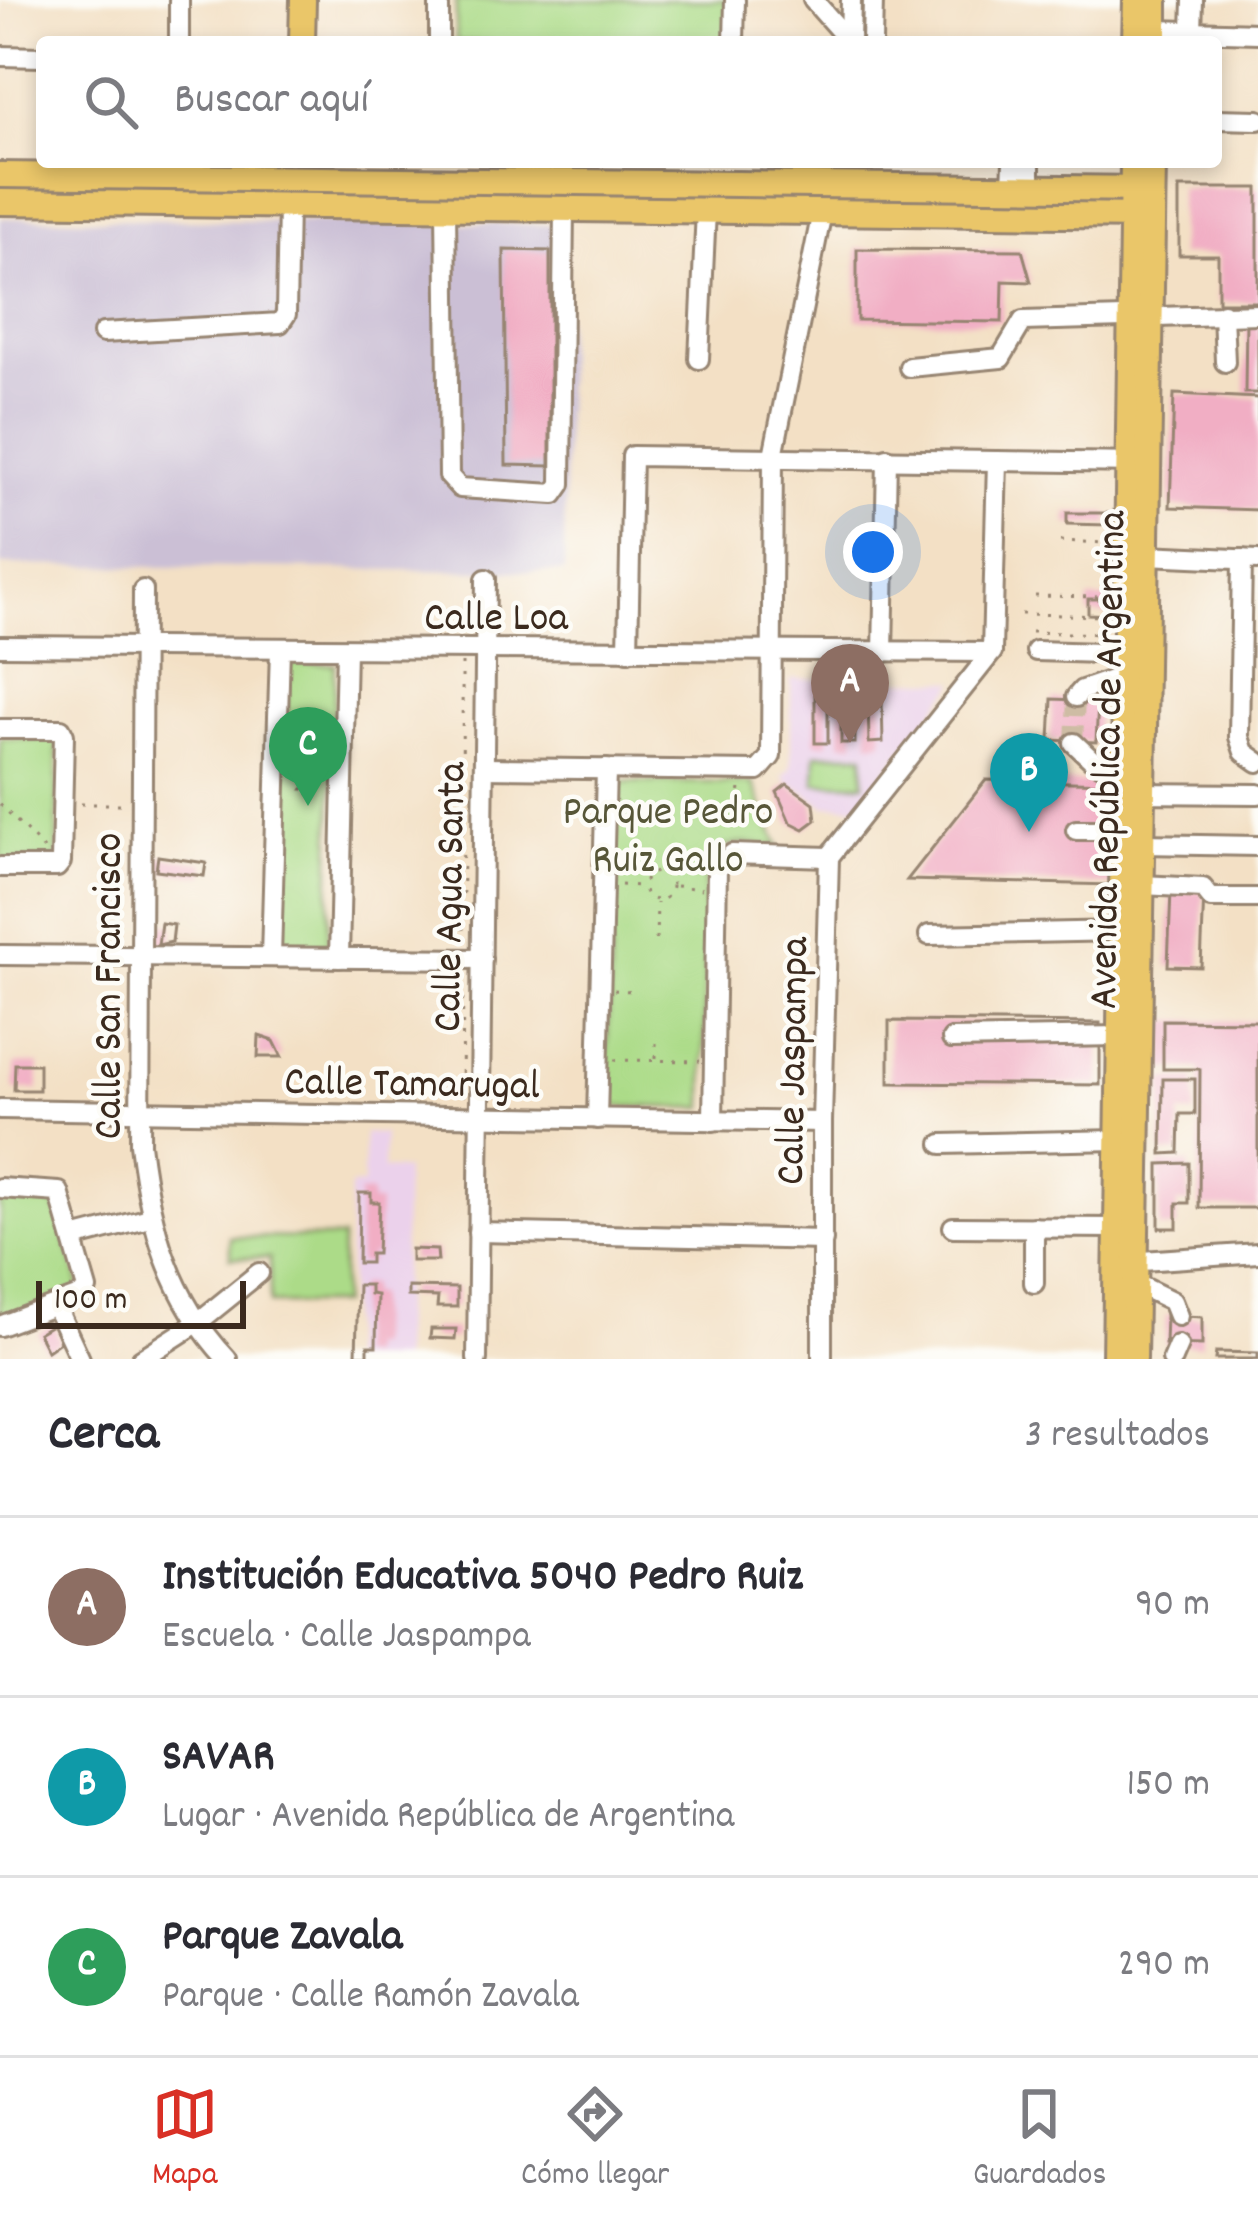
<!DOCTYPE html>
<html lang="es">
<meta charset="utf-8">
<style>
:root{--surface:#fff;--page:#f7f7f7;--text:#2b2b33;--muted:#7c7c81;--line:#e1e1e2;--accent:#d93025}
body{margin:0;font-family:Dekko,sans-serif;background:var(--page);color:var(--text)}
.scale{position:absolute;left:36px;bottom:30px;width:210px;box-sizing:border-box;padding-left:12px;border:6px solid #3b2a1e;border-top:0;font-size:33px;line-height:42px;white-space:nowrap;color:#3b2a1e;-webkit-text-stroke:9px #fdfcf7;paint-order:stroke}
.you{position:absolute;left:873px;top:552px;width:42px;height:42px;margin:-30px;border:9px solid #fff;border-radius:50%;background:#1a73e8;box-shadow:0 0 0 18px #1a73e833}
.badge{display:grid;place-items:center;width:78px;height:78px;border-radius:50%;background:var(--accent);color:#fff;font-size:39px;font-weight:700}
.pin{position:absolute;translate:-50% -99px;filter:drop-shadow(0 3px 6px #0008)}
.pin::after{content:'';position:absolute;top:63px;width:42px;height:36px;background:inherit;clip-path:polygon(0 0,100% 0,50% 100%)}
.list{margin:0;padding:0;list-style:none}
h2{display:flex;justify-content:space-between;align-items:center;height:156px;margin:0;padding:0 48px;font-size:51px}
h2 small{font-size:39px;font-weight:400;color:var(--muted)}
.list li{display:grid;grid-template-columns:78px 1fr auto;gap:36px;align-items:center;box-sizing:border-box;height:180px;padding:0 48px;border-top:3px solid var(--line)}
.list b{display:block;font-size:45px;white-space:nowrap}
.list p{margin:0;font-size:39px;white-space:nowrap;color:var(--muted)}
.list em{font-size:39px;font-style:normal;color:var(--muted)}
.icon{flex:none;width:66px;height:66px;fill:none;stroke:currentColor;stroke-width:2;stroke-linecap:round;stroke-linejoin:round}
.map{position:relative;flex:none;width:1258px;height:1359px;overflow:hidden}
.search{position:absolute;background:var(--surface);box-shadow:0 6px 18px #0003;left:36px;right:36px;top:36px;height:132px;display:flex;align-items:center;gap:30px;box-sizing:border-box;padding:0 42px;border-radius:12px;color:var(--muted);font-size:45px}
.sheet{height:696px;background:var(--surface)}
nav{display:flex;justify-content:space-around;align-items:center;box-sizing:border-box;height:168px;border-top:3px solid var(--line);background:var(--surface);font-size:33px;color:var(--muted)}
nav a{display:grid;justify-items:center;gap:6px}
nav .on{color:var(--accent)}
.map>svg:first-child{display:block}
.built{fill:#ebd1eb}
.industrial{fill:#cbbfd5}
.green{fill:#acdb88;stroke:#748253;stroke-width:3}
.building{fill:#f1aec4}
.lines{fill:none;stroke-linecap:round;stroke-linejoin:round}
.minor-tunnel{stroke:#cebca4;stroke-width:18;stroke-dasharray:18 9;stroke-linecap:butt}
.minor-casing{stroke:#978572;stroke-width:24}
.major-casing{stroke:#978572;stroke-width:30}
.path{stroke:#978572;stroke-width:3;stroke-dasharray:3 9;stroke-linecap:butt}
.minor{stroke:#fff;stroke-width:18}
.major{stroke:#eac669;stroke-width:24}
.labels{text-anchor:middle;stroke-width:9;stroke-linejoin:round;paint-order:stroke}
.street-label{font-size:42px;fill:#3b2a1e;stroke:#fdfcf7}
.park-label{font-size:42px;fill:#575638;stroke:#fdfcf7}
</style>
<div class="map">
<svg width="1258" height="1359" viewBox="0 0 1258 1359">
<rect width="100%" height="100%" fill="#fdfcf7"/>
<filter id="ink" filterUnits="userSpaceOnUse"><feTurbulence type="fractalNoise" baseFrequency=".00833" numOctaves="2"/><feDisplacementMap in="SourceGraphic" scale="24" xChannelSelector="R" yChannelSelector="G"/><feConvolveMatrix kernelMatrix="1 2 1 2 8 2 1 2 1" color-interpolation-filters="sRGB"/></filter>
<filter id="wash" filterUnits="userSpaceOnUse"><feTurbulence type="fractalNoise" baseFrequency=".004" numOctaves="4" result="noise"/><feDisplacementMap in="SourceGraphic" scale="48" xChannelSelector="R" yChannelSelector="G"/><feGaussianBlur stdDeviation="2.7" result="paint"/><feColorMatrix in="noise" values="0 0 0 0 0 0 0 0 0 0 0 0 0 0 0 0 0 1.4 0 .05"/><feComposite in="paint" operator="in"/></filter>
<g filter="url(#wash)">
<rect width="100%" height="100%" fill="#f3e0c5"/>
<!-- built -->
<g class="built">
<polygon points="791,679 957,681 859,806 826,806 782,778 791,768"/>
<polygon points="364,1133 384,1134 383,1169 405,1170 401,1359 348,1359 350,1186 363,1185"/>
</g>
<!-- industrial -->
<polygon class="industrial" points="0,218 567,225 564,572 0,565"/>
<!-- green -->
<g class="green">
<rect x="456" y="0" width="271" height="42"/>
<polygon points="0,182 812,194 811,204 0,194"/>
<polygon points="288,663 335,664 328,949 281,947"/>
<polygon points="0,738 57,740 57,859 0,862"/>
<polygon points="816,754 864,754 864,784 815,783"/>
<path d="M618,782l135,1 25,63c-33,-2 -63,-11 -73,28l-1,234 -99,-2z"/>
<polygon points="0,1194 52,1195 81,1290 0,1322"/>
<polygon points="230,1237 342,1238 341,1304 270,1304 270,1258 230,1258"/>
</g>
<g id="blocks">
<!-- building -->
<g class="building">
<polygon points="1179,188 1258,188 1258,302 1218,302 1218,255 1179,255"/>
<polygon points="857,249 1022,250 1031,282 1003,281 1002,322 857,320"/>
<polygon points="504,250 550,251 550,466 506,465"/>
<polygon points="1246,318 1258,318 1258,393 1245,393"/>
<polygon points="1174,394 1258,398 1258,510 1170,507"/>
<polygon points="1067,513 1109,513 1109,525 1067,524"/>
<polygon points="1088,599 1111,599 1111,615 1088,614"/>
<rect x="815" y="682" width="13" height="61"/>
<rect x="841" y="682" width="14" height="61"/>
<polygon points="1052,699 1098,701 1096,742 1050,740"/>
<polygon points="868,700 882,700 883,742 869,743"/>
<polygon points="986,780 1115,783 1113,885 907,880"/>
<polygon points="787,784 814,803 816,820 804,829 790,822 777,792"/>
<polygon points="158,856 206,863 204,876 156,870"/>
<polygon points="1171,891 1204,892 1201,967 1168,966"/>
<polygon points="161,923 174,925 172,942 158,945"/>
<polygon points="1163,1020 1258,1021 1258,1208 1199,1208 1200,1069 1163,1069"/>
<polygon points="889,1021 1100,1023 1100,1085 889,1083"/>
<polygon points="259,1036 274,1041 282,1057 258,1057"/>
<polygon points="15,1064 39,1064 39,1090 14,1090"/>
<polygon points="1163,1079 1195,1079 1195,1114 1180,1114 1179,1153 1162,1154"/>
<polygon points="1189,1163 1189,1203 1177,1203 1177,1228 1159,1228 1159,1164"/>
<polygon points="359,1193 371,1193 371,1202 379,1202 377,1254 370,1254 370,1263 358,1263"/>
<polygon points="411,1249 437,1250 438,1261 411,1261"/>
<polygon points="358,1285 370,1285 370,1294 377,1295 376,1346 368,1346 368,1355 356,1355"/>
<polygon points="408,1287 457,1288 457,1307 437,1307 438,1297 408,1296"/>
<polygon points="1166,1315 1202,1317 1202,1345 1165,1344"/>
<polygon points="53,1324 60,1342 47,1351 38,1333"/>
<polygon points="431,1329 456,1329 455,1339 430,1338"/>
<polygon points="1216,1352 1258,1353 1258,1359 1215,1359"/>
</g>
</g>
</g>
<g filter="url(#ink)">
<use href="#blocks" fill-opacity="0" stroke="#978572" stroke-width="3"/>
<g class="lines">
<!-- minor-tunnel -->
<polyline class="minor-tunnel" points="1074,743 1076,697"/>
<defs>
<g id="minor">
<polyline points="813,0 850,42"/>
<polyline points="1155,30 1258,33"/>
<polyline points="1192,31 1193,0"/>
<polyline points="179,42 179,0"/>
<polyline points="439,42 439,0"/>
<polyline points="734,42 735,0"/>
<polyline points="850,42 851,0"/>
<polyline points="872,42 873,0"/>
<polyline points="0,56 42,57"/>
<polyline points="1216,119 1258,120"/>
<polyline points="1012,187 1013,162"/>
<polyline points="1030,187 1030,162"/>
<polyline points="446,207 449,476 460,488 554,494 561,484 564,208"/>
<polyline points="1223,313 1225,362"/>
<polyline points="103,333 280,323 286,314 288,205"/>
<polyline points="699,359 706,210"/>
<polyline points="909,367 1001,358 1023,321 1258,314"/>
<polyline points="1146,555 1258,560"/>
<polyline points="1242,559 1239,737 1244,752 1258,762"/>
<path d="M143,590l-3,554c10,82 29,153 87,215"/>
<polyline points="0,646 992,652"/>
<polyline points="628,651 632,456 1139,463"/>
<polyline points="1036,651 1133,654"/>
<polyline points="883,653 887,458"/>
<polyline points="1076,697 1082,690 1126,675"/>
<polyline points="0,729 61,729 64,735 61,862 57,867 0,867"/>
<polyline points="1074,743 1091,759 1124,778"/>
<polyline points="484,768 758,771 771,756 773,456 822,212"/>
<polyline points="1131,793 1258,794"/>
<polyline points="1076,830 1123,830"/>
<polyline points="1142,844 1258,846"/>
<polyline points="1141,885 1203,888 1211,898 1258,898"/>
<polyline points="929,935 1122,931"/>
<polyline points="0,955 482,959"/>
<polyline points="271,957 280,648"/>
<polyline points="339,958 346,649"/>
<polyline points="952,1039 1120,1036"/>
<polyline points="0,1109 822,1122"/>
<polyline points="597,1119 606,769"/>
<polyline points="713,1121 717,868 732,854 829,857"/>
<polyline points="942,1144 1119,1140"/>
<polyline points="0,1188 59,1192 87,1289 85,1294 0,1326"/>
<polyline points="953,1227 1117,1228"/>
<polyline points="1034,1227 1034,1283"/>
<polyline points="478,1232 823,1240"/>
<polyline points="73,1238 150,1218"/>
<polyline points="1128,1262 1258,1253"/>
<polyline points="1135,1283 1172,1301 1178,1316"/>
<polyline points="56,1307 80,1359"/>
<polyline points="141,1359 197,1323 259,1273"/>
<polyline points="477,1359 486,579"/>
<polyline points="822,1359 822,1122 829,857 992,652 997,461"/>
<polyline points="1172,1359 1178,1345"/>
</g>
<g id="major">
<polyline points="302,42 303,0"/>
<polyline points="1135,42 1136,0"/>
<polyline points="1155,42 1155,0"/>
<polyline points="0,175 1144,189"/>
<polyline points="0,202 1144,216"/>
<polyline points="1115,1359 1133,162"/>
<polyline points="1134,1359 1153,162"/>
</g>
</defs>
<!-- minor casing -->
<use href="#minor" class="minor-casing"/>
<!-- major casing -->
<use href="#major" class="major-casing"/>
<!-- path -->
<g class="path">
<polyline points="1060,541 1106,543"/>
<polyline points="1035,596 1105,597"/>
<polyline points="1021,614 1109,616"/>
<polyline points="1031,632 1107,634"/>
<polyline points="462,663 463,941"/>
<polygon points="307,785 313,791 308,796 302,790"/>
<polyline points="0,804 45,850"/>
<polyline points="81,804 125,804"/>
<polyline points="739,804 740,785"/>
<circle cx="739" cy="813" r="9"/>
<polyline points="705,812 728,812"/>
<circle cx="658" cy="886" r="14"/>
<polyline points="621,885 641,886"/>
<polyline points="676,886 702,889"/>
<polyline points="656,940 657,903"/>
<polyline points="614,990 633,991"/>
<polyline points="656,1058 656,1041"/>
<polyline points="614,1060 700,1061"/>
<polyline points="462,1097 463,975"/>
</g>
<!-- minor -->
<use href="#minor" class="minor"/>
<!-- major -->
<use href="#major" class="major"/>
</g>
</g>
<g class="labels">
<!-- street labels -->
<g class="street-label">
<text x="496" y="629">Calle Loa</text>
<text transform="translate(1104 760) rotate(-89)" y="15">Avenida República de Argentina</text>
<text transform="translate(446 897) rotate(-89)" y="15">Calle Agua Santa</text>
<text transform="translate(105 986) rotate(-90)" y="15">Calle San Francisco</text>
<text transform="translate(789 1061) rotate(-89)" y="15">Calle Jaspampa</text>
<text transform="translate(412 1080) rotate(1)" y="15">Calle Tamarugal</text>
</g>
<!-- park labels -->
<g class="park-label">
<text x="668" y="823">Parque Pedro<tspan x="668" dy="48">Ruiz Gallo</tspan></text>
</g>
</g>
</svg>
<div class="scale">100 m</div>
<div class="you"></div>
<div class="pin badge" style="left:850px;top:743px;background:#8d6e63">A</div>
<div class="pin badge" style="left:1029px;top:832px;background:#0f9aa8">B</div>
<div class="pin badge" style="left:308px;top:806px;background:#2e9e5b">C</div>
<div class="search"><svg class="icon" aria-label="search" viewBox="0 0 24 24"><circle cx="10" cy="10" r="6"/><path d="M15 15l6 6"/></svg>Buscar aquí</div>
</div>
<section class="sheet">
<h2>Cerca<small>3 resultados</small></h2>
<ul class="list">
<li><span class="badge" style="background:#8d6e63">A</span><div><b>Institución Educativa 5040 Pedro Ruiz</b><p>Escuela · Calle Jaspampa</p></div><em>90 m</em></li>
<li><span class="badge" style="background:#0f9aa8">B</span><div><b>SAVAR</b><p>Lugar · Avenida República de Argentina</p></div><em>150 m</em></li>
<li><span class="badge" style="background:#2e9e5b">C</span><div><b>Parque Zavala</b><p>Parque · Calle Ramón Zavala</p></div><em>290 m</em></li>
</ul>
</section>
<nav>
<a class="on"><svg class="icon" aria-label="map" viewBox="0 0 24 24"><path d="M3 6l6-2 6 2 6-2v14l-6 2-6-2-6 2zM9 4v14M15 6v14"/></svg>Mapa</a>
<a><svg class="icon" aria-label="directions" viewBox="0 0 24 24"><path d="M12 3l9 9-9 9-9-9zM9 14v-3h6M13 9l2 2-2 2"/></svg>Cómo llegar</a>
<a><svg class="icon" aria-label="saved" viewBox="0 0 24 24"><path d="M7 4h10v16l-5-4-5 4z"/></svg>Guardados</a>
</nav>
